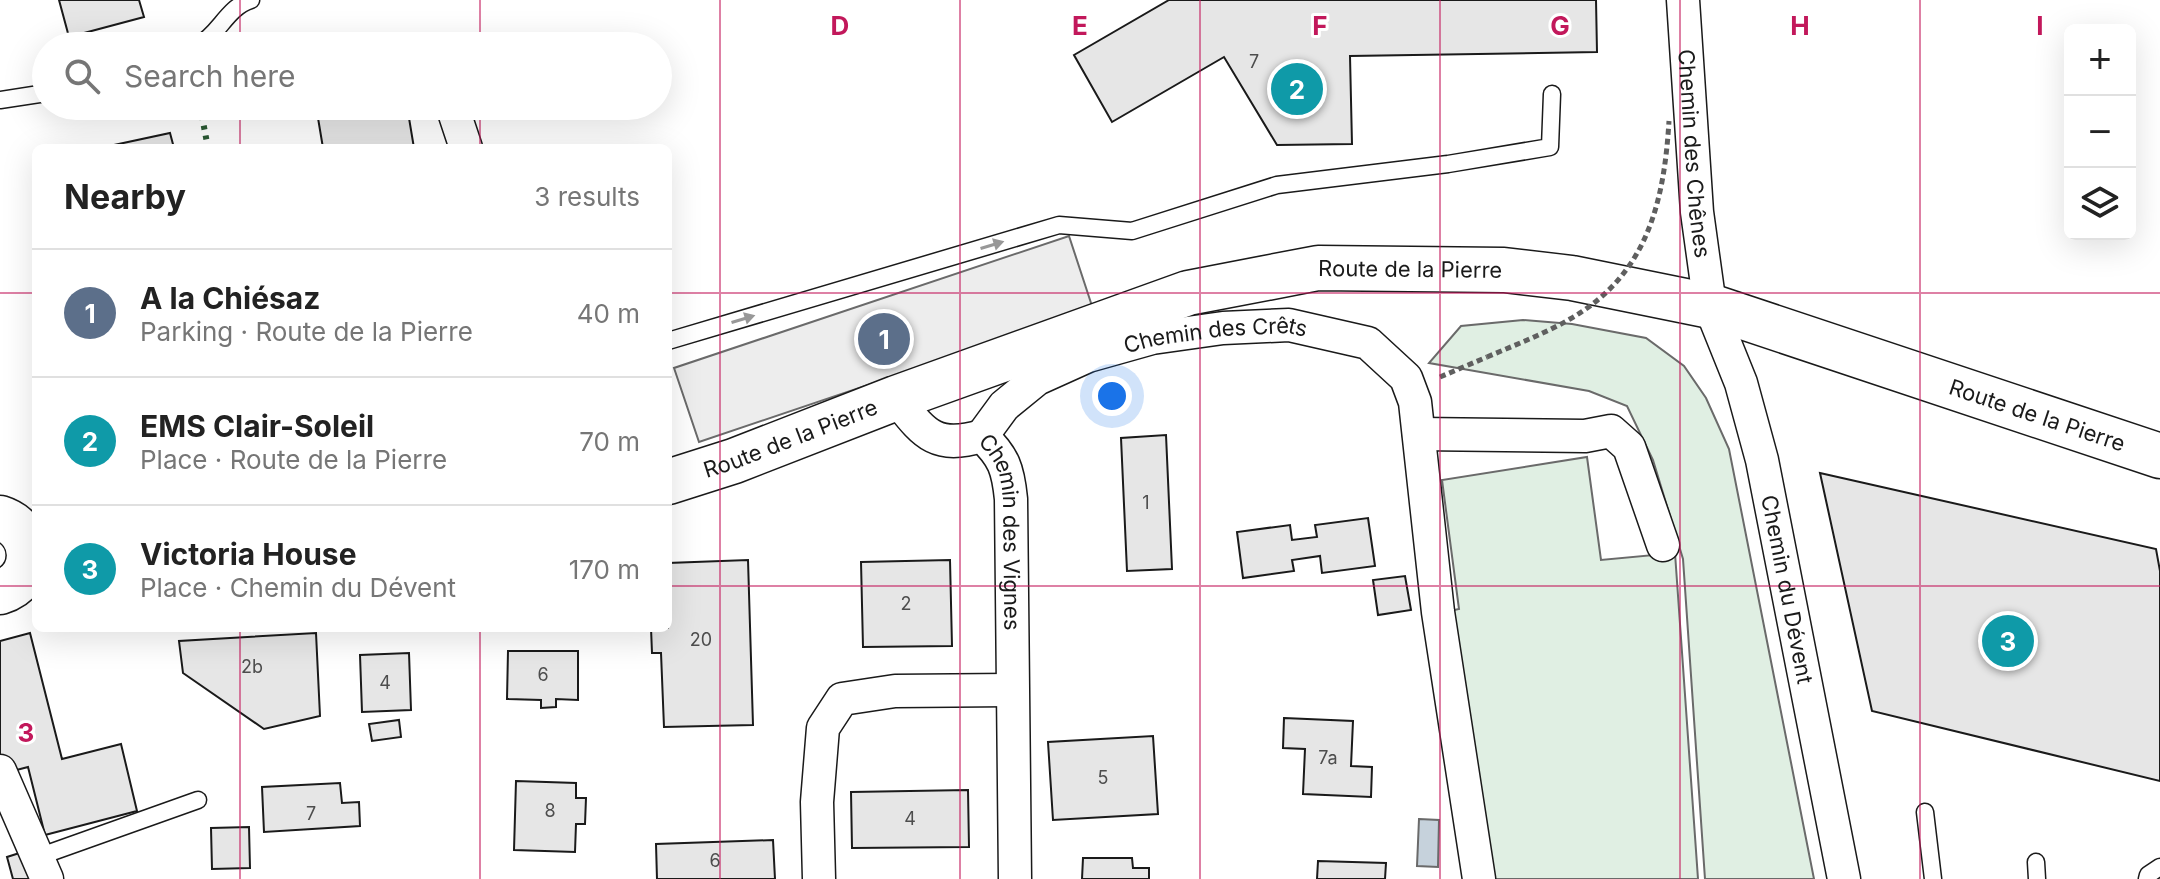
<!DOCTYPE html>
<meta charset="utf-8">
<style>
:root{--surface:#fff;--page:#f2f2f2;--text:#222;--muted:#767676;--line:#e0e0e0;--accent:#b45309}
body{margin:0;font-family:Inter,sans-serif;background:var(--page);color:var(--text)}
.controls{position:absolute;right:24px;top:24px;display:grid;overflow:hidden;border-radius:12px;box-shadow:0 8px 32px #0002}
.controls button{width:72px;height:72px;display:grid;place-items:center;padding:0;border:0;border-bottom:2px solid var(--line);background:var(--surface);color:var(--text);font:40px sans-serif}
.you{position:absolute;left:1112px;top:396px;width:28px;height:28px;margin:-20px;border:6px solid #fff;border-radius:50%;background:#1a73e8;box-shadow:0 0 0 12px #1a73e833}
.badge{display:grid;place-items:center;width:52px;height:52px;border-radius:50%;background:var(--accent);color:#fff;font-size:26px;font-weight:700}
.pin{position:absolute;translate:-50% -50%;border:4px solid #fff;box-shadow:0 2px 8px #0006}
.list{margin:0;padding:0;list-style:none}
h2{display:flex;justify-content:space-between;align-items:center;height:104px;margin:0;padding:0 32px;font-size:34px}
h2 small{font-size:26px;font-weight:400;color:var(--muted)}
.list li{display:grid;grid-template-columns:52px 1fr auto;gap:24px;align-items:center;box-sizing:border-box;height:128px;padding:0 32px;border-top:2px solid var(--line)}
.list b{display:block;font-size:30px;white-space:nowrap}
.list p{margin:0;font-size:26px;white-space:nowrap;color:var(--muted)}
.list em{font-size:26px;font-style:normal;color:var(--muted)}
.icon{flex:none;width:44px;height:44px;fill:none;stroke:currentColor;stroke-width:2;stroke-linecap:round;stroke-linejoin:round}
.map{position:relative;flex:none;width:2160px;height:879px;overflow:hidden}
.search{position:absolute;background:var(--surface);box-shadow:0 8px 32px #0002;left:32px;top:32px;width:640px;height:88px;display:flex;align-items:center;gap:20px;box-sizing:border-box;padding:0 28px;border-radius:44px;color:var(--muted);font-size:30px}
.panel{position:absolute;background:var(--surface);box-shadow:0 8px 32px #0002;left:32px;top:144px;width:640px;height:488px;border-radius:12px}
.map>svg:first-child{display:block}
.green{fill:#e0efe3;stroke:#6a6a6a;stroke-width:2}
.parking{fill:#ededed;stroke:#6a6a6a;stroke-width:2}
.water{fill:#c6d2dc;stroke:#6a6a6a;stroke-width:2}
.building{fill:#e6e6e6;stroke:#1a1a1a;stroke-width:2}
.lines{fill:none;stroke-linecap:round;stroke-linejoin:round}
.service-casing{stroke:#1a1a1a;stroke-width:19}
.minor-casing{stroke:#1a1a1a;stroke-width:35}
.secondary-casing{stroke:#1a1a1a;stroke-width:47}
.path{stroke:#5f5f5f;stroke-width:5;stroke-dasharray:6 4;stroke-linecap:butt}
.service{stroke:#fff;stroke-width:16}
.minor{stroke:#fff;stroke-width:32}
.secondary{stroke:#fff;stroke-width:44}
.path-bridge{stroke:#5f5f5f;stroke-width:5;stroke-dasharray:6 4;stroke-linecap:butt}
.hedge{stroke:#2b5a34;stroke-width:6;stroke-dasharray:4 6;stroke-linecap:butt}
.oneway{fill:#989898}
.grid{fill:none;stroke:#c2185b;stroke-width:2;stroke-opacity:0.55}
.labels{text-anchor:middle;stroke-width:6;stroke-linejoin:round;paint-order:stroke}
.number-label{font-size:18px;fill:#4d4d4d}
.street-label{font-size:22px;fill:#1a1a1a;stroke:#fff}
.grid-label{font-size:26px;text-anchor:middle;font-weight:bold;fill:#c2185b;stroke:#fff;stroke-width:6;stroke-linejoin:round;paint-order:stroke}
</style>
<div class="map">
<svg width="2160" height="879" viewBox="0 0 2160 879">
<rect width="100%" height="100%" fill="#fff"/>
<!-- green -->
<g class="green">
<polygon points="1523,320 1572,324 1646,338 1684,366 1706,398 1729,449 1814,879 1705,879 1683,559 1653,460 1627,406 1589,391 1429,363 1461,326"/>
<polygon points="1587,457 1601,560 1675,553 1698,879 1487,879 1445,612 1459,609 1442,480"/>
</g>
<!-- parking -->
<polygon class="parking" points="1069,236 1093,309 699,442 674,368"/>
<!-- water -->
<polygon class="water" points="1419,819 1439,820 1438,867 1417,866"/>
<!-- building -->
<g class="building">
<polygon points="59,0 139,0 144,17 69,37"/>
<polygon points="1169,0 1596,0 1597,52 1350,56 1352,144 1277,145 1224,57 1112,122 1074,55"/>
<polygon points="316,106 407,106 414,148 323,148"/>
<polygon points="170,133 174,148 100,148"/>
<polygon points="1166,435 1172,569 1127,571 1121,438"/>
<polygon points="1820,473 2156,549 2160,571 2160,781 1872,711"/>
<polygon points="1368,518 1375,566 1322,573 1320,556 1292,560 1294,571 1243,578 1237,532 1290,525 1292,540 1317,537 1315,525"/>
<polygon points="748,560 753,725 664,727 661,653 652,653 651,628 668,628 668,563"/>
<polygon points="950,560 952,646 863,647 861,562"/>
<polygon points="1405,576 1411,610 1378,615 1373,580"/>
<polygon points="30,633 62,759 121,744 137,811 45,835 28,767 5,773 0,755 0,641"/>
<polygon points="316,633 320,716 264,729 183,673 179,641"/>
<polygon points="508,651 578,651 578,700 556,699 556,707 541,708 541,700 507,699"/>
<polygon points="409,653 411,710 362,712 360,655"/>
<polygon points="1284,718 1353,721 1351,766 1372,767 1371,797 1303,794 1305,749 1283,748"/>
<polygon points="399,720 401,737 372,741 369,724"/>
<polygon points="1153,736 1158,814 1053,820 1048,742"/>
<polygon points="516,781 576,783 576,798 586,798 585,824 576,824 575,852 514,850"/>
<polygon points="340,783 342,803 359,802 360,826 264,832 262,787"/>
<polygon points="968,790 969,847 852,848 851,792"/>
<polygon points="249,827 250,868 212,869 211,828"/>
<polygon points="773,840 775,879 657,879 656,844"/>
<polygon points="32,849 41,879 13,879 7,857"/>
<polygon points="1083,858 1132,858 1133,868 1149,868 1149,879 1082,879"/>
<polygon points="1318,861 1386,863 1385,879 1317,879"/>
</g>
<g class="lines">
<defs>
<g id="service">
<path d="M197,46c23,-12 29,-38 54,-46"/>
<polyline points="0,100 46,93"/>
<polyline points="668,341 1059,225 1132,231 1277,185 1448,164 1550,147 1552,94"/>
<polyline points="1925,812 1933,879"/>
<polyline points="38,857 198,800"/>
<polyline points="2036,862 2037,879"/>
<polyline points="2147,879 2148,875 2160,867"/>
</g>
<g id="minor">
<path id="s1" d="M1683,0l14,212 13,94 31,77 21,77 82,419"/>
<polyline points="452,106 466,148"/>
<path id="s2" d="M896,398c28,35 38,52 86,38 22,21 26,33 29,63l4,380"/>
<polyline points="1419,434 1585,436 1611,431 1629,447 1663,545"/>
<path id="s3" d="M982,436l22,-30 33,-27 51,-23 64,-18 71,-10 66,-3 79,18 38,35 9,24 23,210 41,267"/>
<polyline points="0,771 47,879"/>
<polyline points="819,879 817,802 823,728 842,699 895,691 1011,690"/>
</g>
<g id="secondary">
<path id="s4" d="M668,482l66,-21 162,-63 292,-105 130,-25 186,2 68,8 138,28 450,150"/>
<path d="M0,518c38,12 39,62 0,74"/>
</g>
</defs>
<!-- service casing -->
<use href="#service" class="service-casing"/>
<!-- minor casing -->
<use href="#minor" class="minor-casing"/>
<!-- secondary casing -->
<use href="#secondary" class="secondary-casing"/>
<!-- path -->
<g class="path">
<polyline points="130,46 176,35"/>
<polyline points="1440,377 1487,357"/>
</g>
<!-- service -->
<use href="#service" class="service"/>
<!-- minor -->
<use href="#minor" class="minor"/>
<!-- secondary -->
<use href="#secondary" class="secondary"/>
<!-- path-bridge -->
<path class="path-bridge" d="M1487,357c28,-12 57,-23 83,-38 77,-44 94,-116 99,-198"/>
<!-- hedge -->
<polyline class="hedge" points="200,106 208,148"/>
</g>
<!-- one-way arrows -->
<defs><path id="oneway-solid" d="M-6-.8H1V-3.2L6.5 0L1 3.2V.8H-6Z" transform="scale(2)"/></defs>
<g class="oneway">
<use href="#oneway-solid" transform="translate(992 245) rotate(-17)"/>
<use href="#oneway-solid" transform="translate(743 319) rotate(-17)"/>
</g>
<!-- grid -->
<path class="grid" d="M240,0v46M480,0v46M720,0v879M960,0v879M1200,0v879M1440,0v879M1680,0v879M1920,0v879M240,106v42M480,106v42M0,293h36M668,293h1492M0,586h36M668,586h1492M240,628v251M480,628v251"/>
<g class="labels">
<!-- number labels -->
<g class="number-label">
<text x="1254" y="68">7</text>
<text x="1146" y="509">1</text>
<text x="906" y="610">2</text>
<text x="701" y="646">20</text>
<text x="252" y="673">2b</text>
<text x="543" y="681">6</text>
<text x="385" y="689">4</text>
<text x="1328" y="764">7a</text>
<text x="1103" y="784">5</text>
<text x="550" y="817">8</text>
<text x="311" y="820">7</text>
<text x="910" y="825">4</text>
<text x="715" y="867">6</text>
</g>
<!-- street labels -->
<g class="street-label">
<text dy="8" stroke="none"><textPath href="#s1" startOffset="154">Chemin des Chênes</textPath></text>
<text dy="8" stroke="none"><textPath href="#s4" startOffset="778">Route de la Pierre</textPath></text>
<text dy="8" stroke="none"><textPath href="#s3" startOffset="266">Chemin des Crêts</textPath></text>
<text dy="8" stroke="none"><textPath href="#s4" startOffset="1426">Route de la Pierre</textPath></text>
<text dy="8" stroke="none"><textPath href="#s4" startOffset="130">Route de la Pierre</textPath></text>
<text dy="8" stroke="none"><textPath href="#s2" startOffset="206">Chemin des Vignes</textPath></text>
<text dy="8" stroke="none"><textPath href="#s1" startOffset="602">Chemin du Dévent</textPath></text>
</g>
</g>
<g class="grid-label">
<text x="840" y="35">D</text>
<text x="1080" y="35">E</text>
<text x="1320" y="35">F</text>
<text x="1560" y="35">G</text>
<text x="1800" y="35">H</text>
<text x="2040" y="35">I</text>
<text x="26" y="742">3</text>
</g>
</svg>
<div class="controls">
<button>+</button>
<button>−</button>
<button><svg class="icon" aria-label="layers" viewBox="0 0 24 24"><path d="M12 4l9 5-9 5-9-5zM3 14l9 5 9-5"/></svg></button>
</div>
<div class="you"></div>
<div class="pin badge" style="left:884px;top:339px;background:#5c6f8a">1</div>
<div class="pin badge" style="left:1297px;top:89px;background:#0f9aa8">2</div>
<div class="pin badge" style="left:2008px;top:641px;background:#0f9aa8">3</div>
<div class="search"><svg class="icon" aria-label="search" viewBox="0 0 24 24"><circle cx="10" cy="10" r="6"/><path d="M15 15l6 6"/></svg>Search here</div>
<section class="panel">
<h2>Nearby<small>3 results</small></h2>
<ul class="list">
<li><span class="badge" style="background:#5c6f8a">1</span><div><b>A la Chiésaz</b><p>Parking · Route de la Pierre</p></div><em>40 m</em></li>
<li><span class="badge" style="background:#0f9aa8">2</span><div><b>EMS Clair-Soleil</b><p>Place · Route de la Pierre</p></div><em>70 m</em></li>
<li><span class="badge" style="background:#0f9aa8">3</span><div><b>Victoria House</b><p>Place · Chemin du Dévent</p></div><em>170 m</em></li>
</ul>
</section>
</div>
